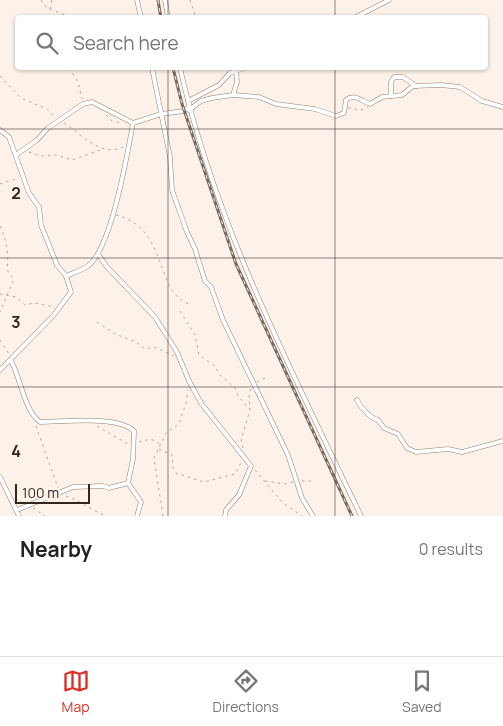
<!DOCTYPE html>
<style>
:root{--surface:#fff;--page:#f2f2f2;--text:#222;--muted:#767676;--line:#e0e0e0;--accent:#d93025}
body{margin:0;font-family:Manrope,sans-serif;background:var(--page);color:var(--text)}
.scale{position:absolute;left:15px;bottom:12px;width:75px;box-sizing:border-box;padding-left:5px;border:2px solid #30261f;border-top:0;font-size:14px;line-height:18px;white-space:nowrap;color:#30261f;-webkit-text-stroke:4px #fcf2ea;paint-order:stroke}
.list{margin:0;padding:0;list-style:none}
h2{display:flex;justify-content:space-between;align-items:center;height:65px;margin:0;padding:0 20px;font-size:21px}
h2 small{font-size:16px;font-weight:400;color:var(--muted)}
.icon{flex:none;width:28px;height:28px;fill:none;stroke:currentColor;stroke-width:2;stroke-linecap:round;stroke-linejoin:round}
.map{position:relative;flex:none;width:503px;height:516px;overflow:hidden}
.search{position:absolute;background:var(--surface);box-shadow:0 1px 4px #0004;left:15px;right:15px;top:15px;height:55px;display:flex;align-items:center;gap:12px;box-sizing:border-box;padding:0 18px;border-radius:5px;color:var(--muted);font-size:19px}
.sheet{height:140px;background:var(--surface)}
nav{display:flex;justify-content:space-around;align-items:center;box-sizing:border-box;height:70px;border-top:1px solid var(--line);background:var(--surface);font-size:14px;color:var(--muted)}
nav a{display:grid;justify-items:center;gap:2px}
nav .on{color:var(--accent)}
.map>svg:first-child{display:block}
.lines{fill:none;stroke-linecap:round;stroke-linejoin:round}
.minor-casing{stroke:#947d6c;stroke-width:5}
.path{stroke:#b1a79f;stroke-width:1;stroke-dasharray:2.5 4;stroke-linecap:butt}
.minor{stroke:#fff;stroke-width:4}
.rail-casing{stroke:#736961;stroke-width:3}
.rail{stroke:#fcf2ea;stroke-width:1;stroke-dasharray:4;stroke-linecap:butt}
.grid{fill:none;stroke:#30261f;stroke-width:1;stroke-opacity:0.55}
.grid-label{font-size:16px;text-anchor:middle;font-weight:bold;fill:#30261f;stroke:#fcf2ea;stroke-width:4;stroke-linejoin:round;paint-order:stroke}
</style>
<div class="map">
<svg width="503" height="516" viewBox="0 0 503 516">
<rect width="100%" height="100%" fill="#fcf2ea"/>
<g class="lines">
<defs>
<g id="minor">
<polyline points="137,0 141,18"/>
<polyline points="165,0 168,18"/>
<polyline points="354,18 389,0"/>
<polyline points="152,68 170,157 172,190 187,232 195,249 205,281 211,287 223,320 288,455 302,498 313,516"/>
<path d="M180,68c36,158 111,302 181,448"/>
<polyline points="233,95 237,82 236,71"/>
<polyline points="391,96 391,82 394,77 403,77 416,86"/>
<polyline points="188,101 219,85 230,73 244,68"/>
<path d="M189,110l12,-9 11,-3 21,-3 26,2 17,7 39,5 21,7 8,-3 2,-13c8,-7 16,1 24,4l12,-7 20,-2 11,-9 28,-1 19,2 22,14 21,6"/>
<polyline points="0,130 9,137 29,193 39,207 41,225 57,265 66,276"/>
<polyline points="16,155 37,140 48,128 83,104 92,102 133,123 161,114 184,111 189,107"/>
<polyline points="98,254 107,267 155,317 177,352 189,381 201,403 251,466 239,495 226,510 225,516"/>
<path d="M11,361c10,18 13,49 29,61 24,0 77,-7 94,9l-1,28 -5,24"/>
<path d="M0,370l53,-54 18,-24 -5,-16c7,-3 16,-6 22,-10 24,-19 39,-111 45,-143"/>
<path d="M357,400c4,8 13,18 21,20l6,8 14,6 9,14 9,4 32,-3 14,3 41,-11"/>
<polyline points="0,477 19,516"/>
<polyline points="17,510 73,487 103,486 109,488 128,483 141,502 137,516"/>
</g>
</defs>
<!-- minor casing -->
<use href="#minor" class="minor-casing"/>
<!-- path -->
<g class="path">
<polyline points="41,0 47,8 73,18"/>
<polyline points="190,0 196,18"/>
<polyline points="50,9 52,0"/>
<polyline points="52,18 53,12"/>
<polyline points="69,68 78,82 82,99"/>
<polyline points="0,76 21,98 47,109 56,118"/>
<polyline points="348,108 361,110 368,107"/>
<polyline points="106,115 112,121 121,123"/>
<path d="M64,123c17,10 36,35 59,24"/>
<polyline points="29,152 41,156 56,155 72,160 103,149"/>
<polyline points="0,184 19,178"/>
<path d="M116,215c54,14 37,76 73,89"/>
<path d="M0,226c7,16 9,27 7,44l7,9 -14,33"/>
<polyline points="0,294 16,297 25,305 34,303 55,307"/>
<polyline points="180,311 195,335 199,355 215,366 219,374 235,388 238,396 249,409"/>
<polyline points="97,322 115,334 136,342 145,349 154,347 174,356"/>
<polyline points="0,340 9,354"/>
<polyline points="257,382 265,378"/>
<polyline points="36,426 58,488"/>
<polyline points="97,426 128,444"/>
<polyline points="139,442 151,439 160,444"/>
<polyline points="243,448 241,440 250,410 249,394 251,389"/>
<polyline points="159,449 172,455 173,468 176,473 204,482 235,474 242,461"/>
<polyline points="255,470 283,503 302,516"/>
<polyline points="265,481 284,484 293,482"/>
<polyline points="302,481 311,481"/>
<path d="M66,496c15,5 26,15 41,20"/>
<polyline points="15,498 23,503"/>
<polyline points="33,508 45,516"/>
<polyline points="163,516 154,458 166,433 179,424 186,403 188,390"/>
</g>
<!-- minor -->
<use href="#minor" class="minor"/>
<defs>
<g id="rail">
<polyline points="158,0 161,18"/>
<polyline points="173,68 182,104 236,264 352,516"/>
</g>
</defs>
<!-- rail casing -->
<use href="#rail" class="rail-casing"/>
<!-- rail -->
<use href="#rail" class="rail"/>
</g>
<!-- grid -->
<path class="grid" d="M168,0v18M335,0v18M168,68v448M335,68v448M0,129h503M0,258h503M0,387h503"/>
<g class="grid-label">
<text x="16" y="199">2</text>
<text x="16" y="328">3</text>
<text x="16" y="457">4</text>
</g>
</svg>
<div class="scale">100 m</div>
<div class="search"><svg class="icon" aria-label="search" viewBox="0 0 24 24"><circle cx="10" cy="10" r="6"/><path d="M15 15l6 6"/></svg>Search here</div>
</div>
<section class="sheet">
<h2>Nearby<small>0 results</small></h2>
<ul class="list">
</ul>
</section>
<nav>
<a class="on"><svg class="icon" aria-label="map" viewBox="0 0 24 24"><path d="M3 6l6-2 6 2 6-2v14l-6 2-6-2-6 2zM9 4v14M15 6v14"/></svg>Map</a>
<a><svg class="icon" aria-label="directions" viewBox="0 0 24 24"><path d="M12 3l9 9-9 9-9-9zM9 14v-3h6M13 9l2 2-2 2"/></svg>Directions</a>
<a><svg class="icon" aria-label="saved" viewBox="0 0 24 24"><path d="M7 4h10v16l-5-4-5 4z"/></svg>Saved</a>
</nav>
